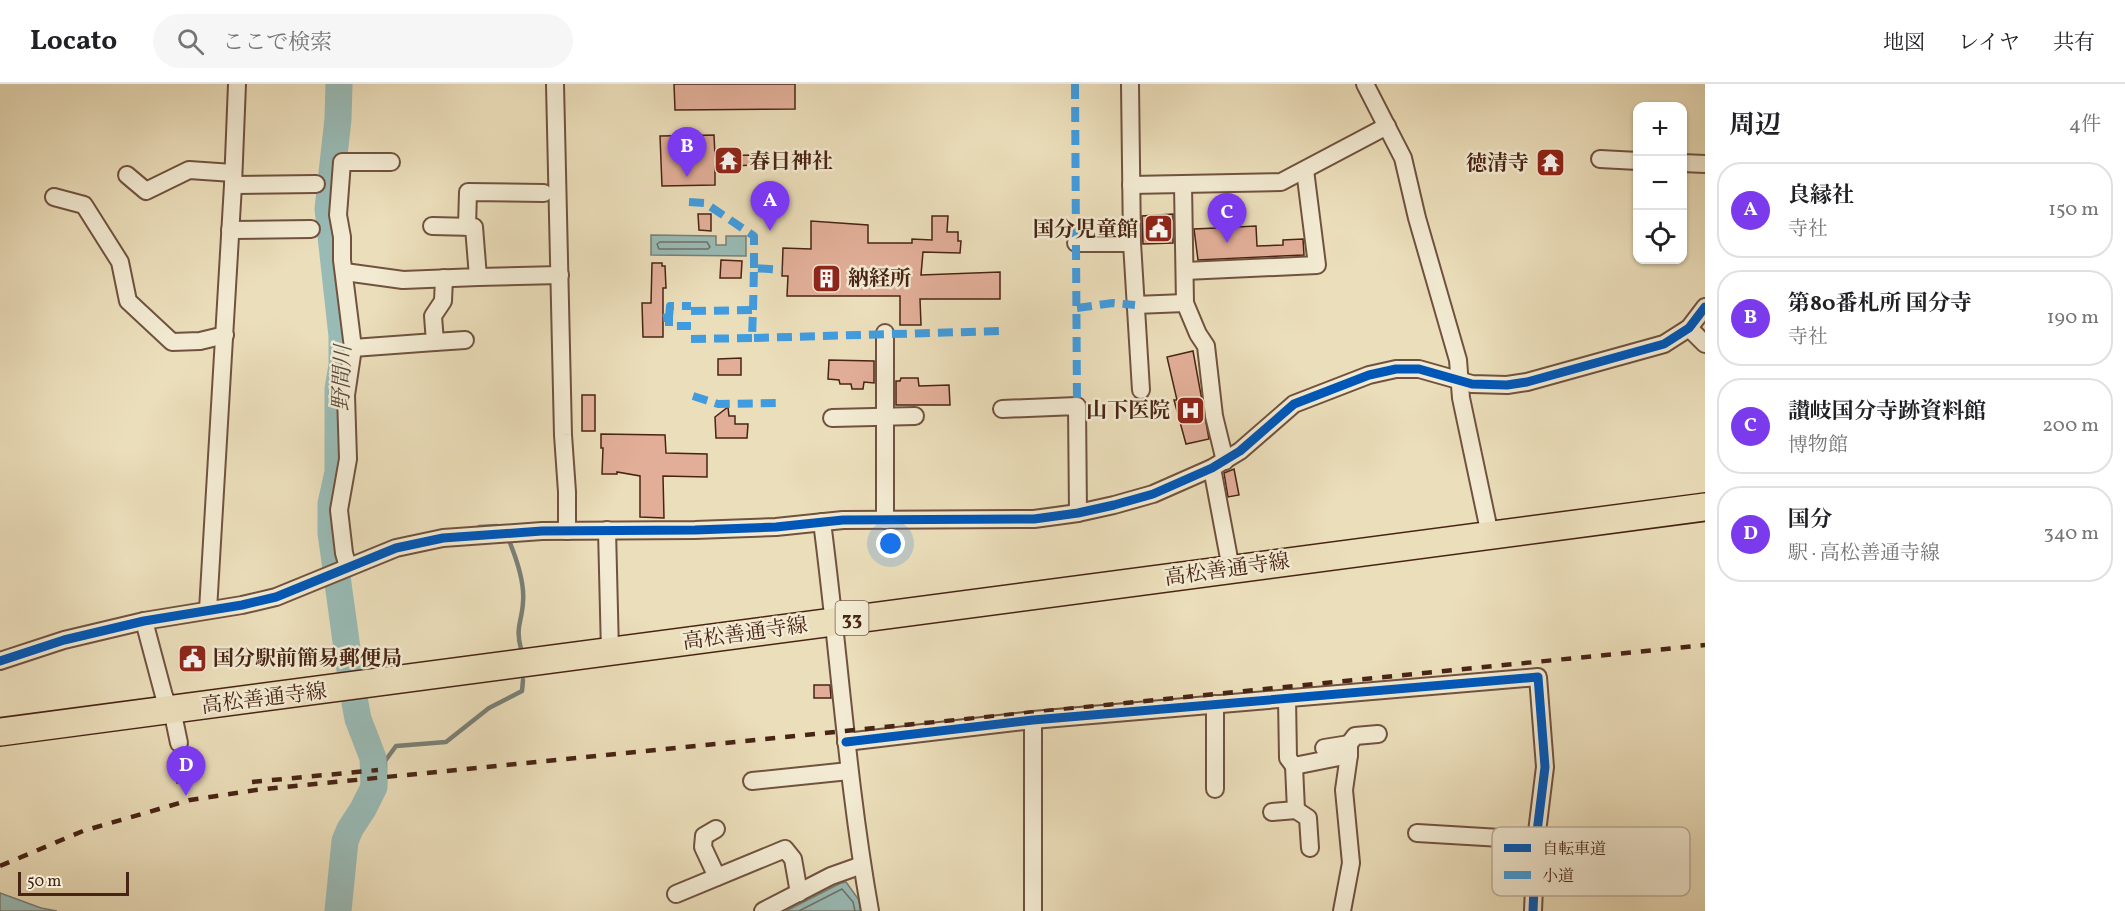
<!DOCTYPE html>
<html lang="ja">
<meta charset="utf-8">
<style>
:root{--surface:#fff;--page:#f6f6f6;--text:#202124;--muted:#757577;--line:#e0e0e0;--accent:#7c3aed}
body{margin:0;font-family:Vollkorn,"Noto Serif JP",serif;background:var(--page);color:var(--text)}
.controls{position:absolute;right:18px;top:18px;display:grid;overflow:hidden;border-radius:12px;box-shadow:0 2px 4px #0004}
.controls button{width:54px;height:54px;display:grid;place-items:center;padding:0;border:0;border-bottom:2px solid var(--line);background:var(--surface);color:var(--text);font:30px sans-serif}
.scale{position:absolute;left:18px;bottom:15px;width:111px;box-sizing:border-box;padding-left:6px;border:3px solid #482415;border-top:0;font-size:16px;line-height:21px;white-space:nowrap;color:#482415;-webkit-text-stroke:4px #f2ead2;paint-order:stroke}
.you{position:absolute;left:891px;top:460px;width:21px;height:21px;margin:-15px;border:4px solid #fff;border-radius:50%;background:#1a73e8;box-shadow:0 0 0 9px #1a73e833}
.badge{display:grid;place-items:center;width:39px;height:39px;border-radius:50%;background:var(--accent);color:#fff;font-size:20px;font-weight:700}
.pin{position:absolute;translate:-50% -50px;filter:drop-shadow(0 2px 3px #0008)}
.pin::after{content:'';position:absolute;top:32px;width:21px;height:18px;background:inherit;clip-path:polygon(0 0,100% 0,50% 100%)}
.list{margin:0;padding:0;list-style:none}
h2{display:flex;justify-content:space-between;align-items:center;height:78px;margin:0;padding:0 24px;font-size:26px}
h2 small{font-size:20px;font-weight:400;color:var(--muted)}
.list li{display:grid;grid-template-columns:39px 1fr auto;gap:18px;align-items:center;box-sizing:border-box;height:96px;margin:0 12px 12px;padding:0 12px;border:2px solid var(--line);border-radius:24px}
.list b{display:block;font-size:22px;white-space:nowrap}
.list p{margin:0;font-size:20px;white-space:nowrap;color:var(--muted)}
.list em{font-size:20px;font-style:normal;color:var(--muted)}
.icon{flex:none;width:33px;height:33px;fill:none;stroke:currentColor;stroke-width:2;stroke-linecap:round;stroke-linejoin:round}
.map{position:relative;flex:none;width:1705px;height:827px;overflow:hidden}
header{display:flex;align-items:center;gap:36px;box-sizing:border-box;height:84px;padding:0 30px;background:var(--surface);border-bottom:2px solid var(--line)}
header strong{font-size:28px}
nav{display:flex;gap:33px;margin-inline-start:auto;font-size:21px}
.search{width:420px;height:54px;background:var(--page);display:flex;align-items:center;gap:15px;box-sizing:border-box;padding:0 21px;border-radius:33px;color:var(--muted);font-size:22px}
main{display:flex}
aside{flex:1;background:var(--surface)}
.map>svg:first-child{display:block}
.water{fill:#99bbb6;stroke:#797f76;stroke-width:1.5}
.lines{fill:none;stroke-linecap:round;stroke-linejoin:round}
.shore{stroke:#707066;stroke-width:1.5}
.stream{stroke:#797f76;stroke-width:4.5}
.river{stroke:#99bbb6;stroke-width:27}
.building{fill:#e2ae98;stroke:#482415;stroke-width:1.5}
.street-casing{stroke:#71523e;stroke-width:20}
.primary-casing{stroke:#482415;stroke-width:30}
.street{stroke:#f2ead2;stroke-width:16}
.primary{stroke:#ebdeba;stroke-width:27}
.rail{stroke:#482415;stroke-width:4.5;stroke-dasharray:10 10;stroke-linecap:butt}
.quiet{stroke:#409cdf;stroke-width:8;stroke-dasharray:15 8;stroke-linecap:butt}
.cycleway-casing{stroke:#f2ead2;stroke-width:13}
.cycleway{stroke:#0057b8;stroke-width:9}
.labels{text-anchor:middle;stroke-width:5;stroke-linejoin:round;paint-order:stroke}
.shield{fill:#f2ead2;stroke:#7b5f4e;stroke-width:1.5}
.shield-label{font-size:20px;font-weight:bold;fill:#482415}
.poi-label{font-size:21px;font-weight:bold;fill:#482415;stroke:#f2ead2;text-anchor:start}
.street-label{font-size:21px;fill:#482415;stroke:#f2ead2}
.water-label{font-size:22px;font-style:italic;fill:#5c4a3d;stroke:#f2ead2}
.key{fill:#f2ead2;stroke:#bfaf99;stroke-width:1.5}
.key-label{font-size:16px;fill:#482415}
</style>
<header>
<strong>Locato</strong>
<div class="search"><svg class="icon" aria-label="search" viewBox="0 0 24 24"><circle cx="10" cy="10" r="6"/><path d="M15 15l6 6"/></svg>ここで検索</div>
<nav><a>地図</a><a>レイヤ</a><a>共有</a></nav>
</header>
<main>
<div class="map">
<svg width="1705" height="827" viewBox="0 0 1705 827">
<rect width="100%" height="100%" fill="#ebdeba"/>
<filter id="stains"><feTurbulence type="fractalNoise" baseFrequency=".00333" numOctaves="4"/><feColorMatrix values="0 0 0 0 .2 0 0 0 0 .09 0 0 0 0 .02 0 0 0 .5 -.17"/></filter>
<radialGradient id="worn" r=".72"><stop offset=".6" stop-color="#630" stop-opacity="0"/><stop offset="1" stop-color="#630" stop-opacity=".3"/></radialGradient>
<!-- water -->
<g class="water">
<polygon points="651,151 716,152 716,161 726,161 726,152 746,152 746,172 651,171"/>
<polygon points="846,798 859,816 861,827 786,827 841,799"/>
<polygon points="0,809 41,824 57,827 0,827"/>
</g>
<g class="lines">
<!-- shore -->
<g class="shore">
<polygon points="660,158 707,158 710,163 708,165 659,165 657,160"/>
<polyline points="799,827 842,805 853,818 855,827"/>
</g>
<!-- stream -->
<g class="stream">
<polyline points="479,443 497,442"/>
<path d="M508,454c8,19 17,43 15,64 -1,20 -8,25 -2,47"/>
<polyline points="344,771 369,735 379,717 385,700 385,677 396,662 446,658 489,624 522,607 523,596"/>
</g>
<!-- river -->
<g class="river">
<polyline points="339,0 338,35 328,125 342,252 342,281 338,305 338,388 331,420 331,449 350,586"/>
<polyline points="338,827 345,757 350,745 363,725 374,703 373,674 358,635 355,619"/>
</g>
</g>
<!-- building -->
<g class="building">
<polygon points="674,0 795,0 795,25 675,26"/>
<polygon points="714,51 715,72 751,71 752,81 715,83 715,101 662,102 660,52"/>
<polygon points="698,130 711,130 711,147 699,146"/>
<polygon points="1173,130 1173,159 1143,160 1142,132"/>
<polygon points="932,132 948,132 947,148 958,148 958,157 961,157 960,169 923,168 921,191 1000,188 1000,215 920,215 921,241 900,241 900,212 787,212 788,192 782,192 783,164 811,165 811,137 868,141 868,159 912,159 912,155 932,156"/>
<polygon points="1235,138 1236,143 1256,142 1257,162 1283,161 1283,156 1303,155 1304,171 1198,176 1194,145 1216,144 1216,139"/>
<polygon points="721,176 742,177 741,194 720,194"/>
<polygon points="652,179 662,179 662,182 665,182 666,204 663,204 663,253 643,253 642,219 651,219"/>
<polygon points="1193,267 1209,355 1186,360 1174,316 1177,316 1167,273"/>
<polygon points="741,274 741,291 718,291 718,275"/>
<polygon points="829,276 874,277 874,299 864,298 863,305 852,305 851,300 840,300 839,296 828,295"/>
<polygon points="901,294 918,294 919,302 949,301 950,321 896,321 896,297 900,297"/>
<rect x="582" y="311" width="13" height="36"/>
<polygon points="728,323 729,332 735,332 735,340 748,340 747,354 716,354 715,333"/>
<polygon points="601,350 665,351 666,369 707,370 707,393 663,392 664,434 640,433 640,392 617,388 617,390 602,390 603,364 601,364"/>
<polygon points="1234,385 1239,411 1228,413 1224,389"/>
<polygon points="814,601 830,601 831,614 814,614"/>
<polygon points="190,677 191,697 177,699 175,678"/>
</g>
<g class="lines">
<defs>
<g id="street">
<polyline points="555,0 563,351 567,408 567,447"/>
<polyline points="1130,0 1132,159 1141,306"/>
<polyline points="1365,0 1403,74 1417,134 1458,276 1461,314 1490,451"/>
<polyline points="1600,75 1638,77"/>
<polyline points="1682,79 1705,80"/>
<polyline points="127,91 146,107 189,86 233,89"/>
<polyline points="233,101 316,100"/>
<polyline points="1131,101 1281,98 1387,42"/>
<polyline points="1183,101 1185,219 1198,250 1206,262 1214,332 1225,377"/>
<polyline points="54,113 84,121 120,178 128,217 172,258 200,257 225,251"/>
<polyline points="467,143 468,108 544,109"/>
<polyline points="230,146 311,145"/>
<polyline points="1076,159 1132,159"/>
<polyline points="1185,187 1317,181 1305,86"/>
<polyline points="345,188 403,196 478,193 474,143 432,142"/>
<polyline points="478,193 560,191"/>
<polyline points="1135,221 1185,219"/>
<polyline points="1689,244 1705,260"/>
<polyline points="885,249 885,436"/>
<polyline points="435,258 465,256"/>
<polyline points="353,264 435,258 433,232 443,217 444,194"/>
<polyline points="1002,325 1077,322 1078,429"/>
<polyline points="832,334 915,332"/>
<polyline points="1212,384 1231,485"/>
<path d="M822,438c17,129 25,260 48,389"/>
<polyline points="607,446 610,568"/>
<polyline points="348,483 344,469 339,426 348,375 346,311 353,264 342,176 342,153 338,131 342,78 391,78"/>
<polyline points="208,526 233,101 237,0"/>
<polyline points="144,537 164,612 174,635 179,659"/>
<polyline points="0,577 64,556 144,537 242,521 276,513 396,464 443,454 542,447 695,446 776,443 843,436 1034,435 1078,429 1114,421 1153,410 1212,384 1240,367 1294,320 1369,291 1396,285 1419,285 1472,300 1507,301 1527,298 1664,260 1689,244 1705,223"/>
<polyline points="1287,614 1288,674 1294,682 1349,671 1344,706 1351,779 1342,827"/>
<polyline points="1215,620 1215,705"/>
<polyline points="1033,636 1033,827"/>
<polyline points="846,658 1033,636 1538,593 1545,683 1536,756 1533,827"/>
<polyline points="1324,664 1349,660"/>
<polyline points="1349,671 1349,660 1355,652 1378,650"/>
<polyline points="1294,682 1296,726"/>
<polyline points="752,697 849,687"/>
<polyline points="1272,728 1296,726 1308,734 1310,764"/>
<polyline points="716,745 704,752 703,763 717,793"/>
<polyline points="1417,749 1536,756"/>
<polyline points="676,810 785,765 793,775 799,809"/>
<polyline points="763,827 831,792 862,781"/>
</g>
<polyline id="primary" points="0,648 1705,423"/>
</defs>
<!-- street casing -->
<use href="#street" class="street-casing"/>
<!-- primary casing -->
<use href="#primary" class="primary-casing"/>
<!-- street -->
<use href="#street" class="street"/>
<!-- primary -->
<use href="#primary" class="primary"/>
<!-- rail -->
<g class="rail">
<polyline points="252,698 378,686"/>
<polyline points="0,782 83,747 190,716 256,706 1705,561"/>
</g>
<!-- quiet -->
<g class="quiet">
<polyline points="1075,0 1077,322"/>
<polyline points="689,118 705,119 754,152 754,184"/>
<polyline points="1077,224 1113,219 1135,221"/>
<polyline points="753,226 754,184 782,186"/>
<polyline points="691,227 753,226 752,254 1001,247"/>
<polyline points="669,233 670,222 691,222"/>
<polyline points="663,234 669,233 669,242 691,242"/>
<polyline points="691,255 752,254"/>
<polyline points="693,312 718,320 778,319"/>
</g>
<defs>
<g id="cycleway">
<polyline points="0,577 64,556 144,537 242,521 276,513 396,464 443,454 542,447 695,446 776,443 843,436 1034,435 1078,429 1114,421 1153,410 1212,384 1240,367 1294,320 1369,291 1396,285 1419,285 1472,300 1507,301 1527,298 1664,260 1689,244 1705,223"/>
<polyline points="846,658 1033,636 1538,593 1545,683 1536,756 1533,827"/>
</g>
</defs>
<!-- cycleway casing -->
<use href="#cycleway" class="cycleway-casing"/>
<!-- cycleway -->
<use href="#cycleway" class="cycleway"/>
</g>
<!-- icons -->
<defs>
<symbol id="temple-square" viewBox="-11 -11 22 22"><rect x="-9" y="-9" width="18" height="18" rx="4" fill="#8f2418" stroke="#f2ead2"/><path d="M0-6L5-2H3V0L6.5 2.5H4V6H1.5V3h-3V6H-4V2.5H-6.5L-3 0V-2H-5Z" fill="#fff"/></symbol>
<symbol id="civic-square" viewBox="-11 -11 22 22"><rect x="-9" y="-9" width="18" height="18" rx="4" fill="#8f2418" stroke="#f2ead2"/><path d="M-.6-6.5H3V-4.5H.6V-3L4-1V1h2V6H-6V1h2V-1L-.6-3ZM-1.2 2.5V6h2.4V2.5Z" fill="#fff"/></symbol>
<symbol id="building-square" viewBox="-11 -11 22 22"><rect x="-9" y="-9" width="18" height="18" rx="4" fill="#8f2418" stroke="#f2ead2"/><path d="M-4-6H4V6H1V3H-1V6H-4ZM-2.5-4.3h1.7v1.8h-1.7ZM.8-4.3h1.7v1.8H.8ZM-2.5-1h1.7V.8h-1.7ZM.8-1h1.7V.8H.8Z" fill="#fff"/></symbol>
<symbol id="hospital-square" viewBox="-11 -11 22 22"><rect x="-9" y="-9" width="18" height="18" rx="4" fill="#8f2418" stroke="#f2ead2"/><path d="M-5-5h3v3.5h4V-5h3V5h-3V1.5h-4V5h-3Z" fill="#fff"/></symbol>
</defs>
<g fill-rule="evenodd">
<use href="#temple-square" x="712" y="60" width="33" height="33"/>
<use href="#temple-square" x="1534" y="62" width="33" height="33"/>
<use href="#civic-square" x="1142" y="128" width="33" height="33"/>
<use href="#building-square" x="810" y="178" width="33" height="33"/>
<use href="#hospital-square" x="1174" y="310" width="33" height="33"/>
<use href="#civic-square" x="176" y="558" width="33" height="33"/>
</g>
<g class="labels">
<!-- shield labels -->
<rect class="shield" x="835.5" y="517" width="33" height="34" rx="4.5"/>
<g class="shield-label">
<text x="852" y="541">33</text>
</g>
<!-- poi labels -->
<g class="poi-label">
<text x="749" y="84">春日神社</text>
<text x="1529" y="86" text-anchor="end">徳清寺</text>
<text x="1138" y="152" text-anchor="end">国分児童館</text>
<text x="848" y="201">納経所</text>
<text x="1170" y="333" text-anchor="end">山下医院</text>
<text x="213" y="581">国分駅前簡易郵便局</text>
</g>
<!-- street labels -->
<g class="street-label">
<text transform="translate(1227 485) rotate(-8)" y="7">高松善通寺線</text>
<text transform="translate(745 549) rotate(-8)" y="7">高松善通寺線</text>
<text transform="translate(264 614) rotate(-7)" y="7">高松善通寺線</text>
</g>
<!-- water labels -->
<g class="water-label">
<text transform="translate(341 294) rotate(-88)" y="8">野間川</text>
</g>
</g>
<!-- legend -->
<rect x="1492" y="743" width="198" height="69" rx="9" class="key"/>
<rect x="1504" y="760" width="27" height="8" fill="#0057b8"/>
<rect x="1504" y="787" width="27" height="8" fill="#409cdf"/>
<g class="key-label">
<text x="1542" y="770">自転車道</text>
<text x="1542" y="797">小道</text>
</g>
<rect width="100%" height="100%" filter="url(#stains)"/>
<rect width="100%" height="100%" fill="url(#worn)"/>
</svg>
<div class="controls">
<button>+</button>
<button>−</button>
<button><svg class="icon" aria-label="locate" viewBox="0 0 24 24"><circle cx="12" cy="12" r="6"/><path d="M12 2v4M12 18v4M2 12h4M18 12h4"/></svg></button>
</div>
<div class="scale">50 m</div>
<div class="you"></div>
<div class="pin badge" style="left:770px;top:147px">A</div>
<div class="pin badge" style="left:687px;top:93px">B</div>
<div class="pin badge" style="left:1227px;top:159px">C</div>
<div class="pin badge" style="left:186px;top:712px">D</div>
</div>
<aside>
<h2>周辺<small>4件</small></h2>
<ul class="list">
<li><span class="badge">A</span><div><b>良縁社</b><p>寺社</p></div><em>150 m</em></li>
<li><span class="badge">B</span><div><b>第80番札所 国分寺</b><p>寺社</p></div><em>190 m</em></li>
<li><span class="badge">C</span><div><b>讃岐国分寺跡資料館</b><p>博物館</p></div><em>200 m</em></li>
<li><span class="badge">D</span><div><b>国分</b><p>駅 · 高松善通寺線</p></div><em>340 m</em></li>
</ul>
</aside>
</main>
